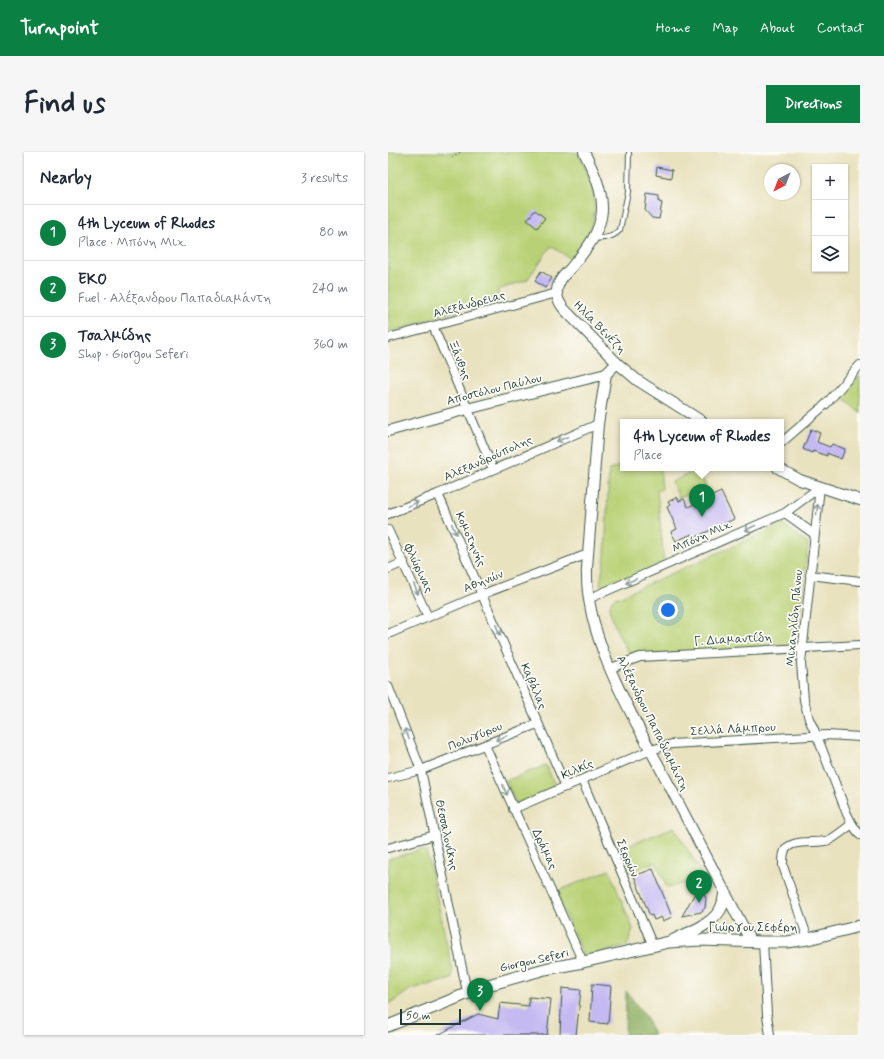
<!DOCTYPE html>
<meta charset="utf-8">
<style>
:root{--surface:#fff;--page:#f6f6f7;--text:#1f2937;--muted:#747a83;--line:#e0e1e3;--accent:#0b8043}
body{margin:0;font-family:Mynerve,sans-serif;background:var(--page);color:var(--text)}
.controls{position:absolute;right:12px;top:12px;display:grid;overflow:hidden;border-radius:0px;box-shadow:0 1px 3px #0004}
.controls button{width:36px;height:36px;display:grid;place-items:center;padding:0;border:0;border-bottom:1px solid var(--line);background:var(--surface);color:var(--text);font:20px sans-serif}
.compass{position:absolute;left:376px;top:12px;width:36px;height:36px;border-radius:50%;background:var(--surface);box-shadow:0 1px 3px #0004;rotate:222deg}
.scale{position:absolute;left:12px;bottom:10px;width:61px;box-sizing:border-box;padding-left:4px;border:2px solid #1f3d34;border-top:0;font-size:11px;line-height:14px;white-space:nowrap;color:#1f3d34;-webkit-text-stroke:3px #fdfcf7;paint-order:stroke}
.you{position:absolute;left:280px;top:458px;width:14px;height:14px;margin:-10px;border:3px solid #fff;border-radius:50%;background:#1a73e8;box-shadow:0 0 0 6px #1a73e833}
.badge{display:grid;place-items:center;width:26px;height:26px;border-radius:50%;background:var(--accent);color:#fff;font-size:13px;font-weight:700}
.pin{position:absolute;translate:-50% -33px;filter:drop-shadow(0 1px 2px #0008)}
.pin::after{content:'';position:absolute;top:21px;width:14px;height:12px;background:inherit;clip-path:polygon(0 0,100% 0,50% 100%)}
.popup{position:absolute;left:232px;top:267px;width:164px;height:52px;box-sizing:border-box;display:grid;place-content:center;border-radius:0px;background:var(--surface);filter:drop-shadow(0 1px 3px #0005);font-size:13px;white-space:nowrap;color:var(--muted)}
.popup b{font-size:15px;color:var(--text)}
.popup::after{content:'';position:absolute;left:50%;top:100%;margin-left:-8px;border:8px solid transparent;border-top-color:var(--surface)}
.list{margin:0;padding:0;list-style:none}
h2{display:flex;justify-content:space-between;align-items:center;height:52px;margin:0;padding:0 16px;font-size:17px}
h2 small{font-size:13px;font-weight:400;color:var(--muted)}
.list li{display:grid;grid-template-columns:26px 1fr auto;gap:12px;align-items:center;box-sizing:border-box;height:56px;padding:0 16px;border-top:1px solid var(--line)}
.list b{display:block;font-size:15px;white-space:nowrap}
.list p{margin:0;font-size:13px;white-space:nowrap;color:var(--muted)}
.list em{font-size:13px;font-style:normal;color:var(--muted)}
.icon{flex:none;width:22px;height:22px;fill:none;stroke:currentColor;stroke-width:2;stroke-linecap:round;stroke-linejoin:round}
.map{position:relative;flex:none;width:472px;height:883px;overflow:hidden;border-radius:0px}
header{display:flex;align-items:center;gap:24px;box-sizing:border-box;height:56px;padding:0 20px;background:var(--accent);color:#fff}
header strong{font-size:19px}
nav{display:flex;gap:22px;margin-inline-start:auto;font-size:14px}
.intro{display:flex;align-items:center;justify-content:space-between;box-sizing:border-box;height:96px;padding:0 24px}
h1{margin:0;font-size:28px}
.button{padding:10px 18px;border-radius:0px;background:var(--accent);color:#fff;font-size:14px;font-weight:700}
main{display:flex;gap:24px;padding:0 24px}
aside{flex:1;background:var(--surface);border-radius:0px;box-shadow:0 1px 3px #0004}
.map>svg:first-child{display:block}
.green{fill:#b9d176;stroke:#6c8755}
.forest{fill:#92b367;stroke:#58784e}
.building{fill:#c5b9f2}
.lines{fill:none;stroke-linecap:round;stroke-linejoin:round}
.service-casing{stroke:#3d5649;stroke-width:6}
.minor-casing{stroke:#3d5649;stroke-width:10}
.tertiary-casing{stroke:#3d5649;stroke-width:12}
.secondary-casing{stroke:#3d5649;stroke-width:13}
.path{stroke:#3d5649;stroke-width:1.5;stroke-dasharray:1 3;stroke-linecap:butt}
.service{stroke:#fff;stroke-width:4}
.minor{stroke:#fff;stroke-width:8}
.tertiary{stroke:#fff;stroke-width:10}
.secondary{stroke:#fff;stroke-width:11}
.oneway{stroke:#8f9e9a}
.labels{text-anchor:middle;stroke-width:3.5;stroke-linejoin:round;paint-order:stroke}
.street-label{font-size:12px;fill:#1f3d34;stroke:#fdfcf7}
</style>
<header>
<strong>Turnpoint</strong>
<nav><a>Home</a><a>Map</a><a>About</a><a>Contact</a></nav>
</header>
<div class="intro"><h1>Find us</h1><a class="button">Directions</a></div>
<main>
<aside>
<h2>Nearby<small>3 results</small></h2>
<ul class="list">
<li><span class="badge">1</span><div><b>4th Lyceum of Rhodes</b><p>Place · Μπόνη Μιχ.</p></div><em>80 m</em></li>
<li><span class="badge">2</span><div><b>EKO</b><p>Fuel · Αλέξανδρου Παπαδιαμάντη</p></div><em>240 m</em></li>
<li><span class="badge">3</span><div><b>Τσαλμίδης</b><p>Shop · Giorgou Seferi</p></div><em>360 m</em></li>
</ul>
</aside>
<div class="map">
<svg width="472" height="883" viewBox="0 0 472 883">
<rect width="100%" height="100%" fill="#fdfcf7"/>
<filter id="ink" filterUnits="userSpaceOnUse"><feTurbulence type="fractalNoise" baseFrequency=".025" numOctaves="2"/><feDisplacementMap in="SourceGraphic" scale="8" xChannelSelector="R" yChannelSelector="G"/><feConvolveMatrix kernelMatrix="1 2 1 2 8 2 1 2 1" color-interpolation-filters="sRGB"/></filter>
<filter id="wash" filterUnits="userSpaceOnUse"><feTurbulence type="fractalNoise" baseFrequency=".012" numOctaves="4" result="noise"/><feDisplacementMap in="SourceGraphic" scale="16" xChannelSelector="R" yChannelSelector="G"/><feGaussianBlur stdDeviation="0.9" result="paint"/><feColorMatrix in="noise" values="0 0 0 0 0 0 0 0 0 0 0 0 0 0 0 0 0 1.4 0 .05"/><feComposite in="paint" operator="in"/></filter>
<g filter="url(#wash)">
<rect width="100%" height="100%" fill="#e9e2bf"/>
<!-- green -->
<g class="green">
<path d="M0,0h189c14,24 23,51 13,78 -2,5 -4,10 -7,14 -3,5 -8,10 -12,15l-20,-13 -24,34 -29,10v7l-110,36z"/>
<polygon points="472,223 472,261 453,244"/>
<polygon points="235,312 235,316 272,316 274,337 269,338 276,410 225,435 212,433 217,404 221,318"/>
<polygon points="310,317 318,334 291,346 284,330"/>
<path d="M395,372l25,20 -13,102 -163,10c-12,-14 -17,-30 -23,-47l3,-9z"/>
<polygon points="158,613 168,636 128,652 118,629"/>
<polygon points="286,675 316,725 279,736 268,710 238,721 229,698"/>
<polygon points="34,698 38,699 41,710 64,815 64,827 23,837 5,850 0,852 0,707"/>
<polygon points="221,718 245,777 239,794 196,805 167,740"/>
<path d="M339,766l7,13 -2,6 -32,1c11,-5 23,-8 27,-20z"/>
</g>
<!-- forest -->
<polygon class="forest" points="238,839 258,865 266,883 237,883"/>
<g id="blocks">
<!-- building -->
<g class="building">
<polygon points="269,15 284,18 283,26 268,23"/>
<polygon points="259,42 271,44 271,50 274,51 271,67 264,66 257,58"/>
<polygon points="147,58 157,66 149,76 139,68"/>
<polygon points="153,119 164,126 157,136 147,129"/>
<polygon points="423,277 432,281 429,290 442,295 444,292 457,297 453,307 439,301 439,304 425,299 424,301 415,297"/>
<polygon points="333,340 346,367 306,386 304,382 288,389 283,380 289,377 279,355 282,353 280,350 289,345 291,349 296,347 300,355"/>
<polygon points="265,717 284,765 275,769 273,765 266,768 264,763 262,764 246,724"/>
<polygon points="311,734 318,746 317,756 313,760 294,764"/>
<polygon points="204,832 223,834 220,872 202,870"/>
<polygon points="174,836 193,838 188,883 172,883"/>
<polygon points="141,845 163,847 159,883 50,883 90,862 110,867 112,851 141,854"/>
</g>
</g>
</g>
<g filter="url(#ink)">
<use href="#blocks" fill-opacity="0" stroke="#3d5649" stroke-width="1"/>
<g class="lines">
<defs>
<path id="service" d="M205,87c11,-1 20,-1 27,-9l8,-38 1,-40"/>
<g id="minor">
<polyline points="45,174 105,317"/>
<polyline points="0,186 169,141"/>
<polyline points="393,291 438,252 472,213"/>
<polyline points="432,335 413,511 416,548 421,567 429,584 459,662 464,672 472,683"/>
<polyline points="50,342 178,635"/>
<polyline points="397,361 426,382"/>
<polyline points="0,362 50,342 210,272"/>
<polyline points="0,378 40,465"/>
<polyline points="0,417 16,410"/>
<polyline points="422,423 472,429"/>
<polyline points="200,447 397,361 432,335"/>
<polyline points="0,482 95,442 200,402"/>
<polyline points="223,516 252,505 472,493"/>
<polyline points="0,534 33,618 79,840"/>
<polyline points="97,593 195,810"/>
<polyline points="0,626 33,618 149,572"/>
<polyline points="194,628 265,794"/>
<polyline points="125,657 263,598 284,592 439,583 472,585"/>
<polyline points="0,696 47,683"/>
<path d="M420,787l-25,-73c0,-4 0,-9 1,-13 4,-16 33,-8 45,-13 7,-3 16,-11 23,-16"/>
<polyline points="375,790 379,863 382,883"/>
</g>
<g id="tertiary">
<path d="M196,0c9,18 19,38 18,59 -2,24 -18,41 -32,58 -6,6 -12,12 -13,21 -1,7 3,14 7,19l53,54 20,17 66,42"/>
<path d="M229,211l-11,11 -8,50 -11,144c-3,70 48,152 80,213 28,53 56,107 84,161"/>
<polyline points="0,279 79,257 218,222"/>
<polyline points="390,316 412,328 472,348"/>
</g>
<g id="secondary">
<path d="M286,788c16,-8 41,-16 48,-34 2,-5 2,-10 3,-15"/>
<polyline points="0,874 100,833 157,817 195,810 281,790 312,788 375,790 399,790 420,787 472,774"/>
</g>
</defs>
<!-- service casing -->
<use href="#service" class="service-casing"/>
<!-- minor casing -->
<use href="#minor" class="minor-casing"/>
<!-- tertiary casing -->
<use href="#tertiary" class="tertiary-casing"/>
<!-- secondary casing -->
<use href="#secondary" class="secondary-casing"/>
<!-- path -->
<polyline class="path" points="64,5 72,0"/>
<!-- service -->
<use href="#service" class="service"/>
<!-- minor -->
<use href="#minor" class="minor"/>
<!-- tertiary -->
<use href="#tertiary" class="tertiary"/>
<!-- secondary -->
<use href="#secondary" class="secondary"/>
</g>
<!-- one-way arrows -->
<defs><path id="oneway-shaft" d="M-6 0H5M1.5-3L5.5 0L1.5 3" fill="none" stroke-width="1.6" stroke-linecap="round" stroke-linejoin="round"/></defs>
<g class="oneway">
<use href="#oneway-shaft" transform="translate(174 287) rotate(157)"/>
<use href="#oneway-shaft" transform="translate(25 352) rotate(-22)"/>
<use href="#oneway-shaft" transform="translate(429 358) rotate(-83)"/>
<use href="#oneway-shaft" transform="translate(362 376) rotate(156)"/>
<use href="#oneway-shaft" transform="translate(66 377) rotate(66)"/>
<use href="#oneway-shaft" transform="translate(243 429) rotate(156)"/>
<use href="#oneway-shaft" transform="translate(28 437) rotate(66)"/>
<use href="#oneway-shaft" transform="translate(110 478) rotate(67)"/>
<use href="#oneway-shaft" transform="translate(19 582) rotate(-112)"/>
<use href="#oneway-shaft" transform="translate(113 586) rotate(158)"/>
<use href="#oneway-shaft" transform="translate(117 638) rotate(66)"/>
</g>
</g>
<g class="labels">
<!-- street labels -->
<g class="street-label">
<text transform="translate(81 152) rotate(-15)" y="4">Αλεξάνδρειας</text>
<text transform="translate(212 175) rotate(45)" y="4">Ηλία Βενέζη</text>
<text transform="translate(72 208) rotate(68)" y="4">Ξάνθης</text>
<text transform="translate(106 237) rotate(-14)" y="4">Αποστόλου Παύλου</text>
<text transform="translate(100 306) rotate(-24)" y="4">Αλεξανδρούπολης</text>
<text transform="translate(314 384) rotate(-24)" y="4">Μπόνη Μιχ.</text>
<text transform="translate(83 387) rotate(66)" y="4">Κομοτηνής</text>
<text transform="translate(31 416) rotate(65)" y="4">Φλώρινας</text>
<text transform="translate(95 429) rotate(-22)" y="4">Αθηνών</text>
<text transform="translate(406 466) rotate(-85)" y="4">Μιχαηλίδη Πάνου</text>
<text transform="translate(345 487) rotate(-3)" y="4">Γ. Διαμαντίδη</text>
<text transform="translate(146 534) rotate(67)" y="4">Καβάλας</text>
<text transform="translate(265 571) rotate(64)" y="4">Αλέξανδρου Παπαδιαμάντη</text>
<text transform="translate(345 577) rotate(-3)" y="4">Σελλά Λάμπρου</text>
<text transform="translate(87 584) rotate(-22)" y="4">Πολυγύρου</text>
<text transform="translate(189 617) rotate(-23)" y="4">Κιλκίς</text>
<text transform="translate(59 683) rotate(78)" y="4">Θεσσαλονίκης</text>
<text transform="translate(157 697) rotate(65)" y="4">Δράμας</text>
<text transform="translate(240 706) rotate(67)" y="4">Σερρών</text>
<text x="365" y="779">Γιώργου Σεφέρη</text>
<text transform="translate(146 808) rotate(-13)" y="4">Giorgou Seferi</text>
</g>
</g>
</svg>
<div class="controls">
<button>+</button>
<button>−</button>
<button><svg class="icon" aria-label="layers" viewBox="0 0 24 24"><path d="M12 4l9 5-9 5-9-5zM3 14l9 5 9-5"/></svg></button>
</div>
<svg class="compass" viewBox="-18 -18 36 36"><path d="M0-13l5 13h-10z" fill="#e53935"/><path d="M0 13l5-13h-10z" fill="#747a83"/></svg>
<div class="scale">50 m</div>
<div class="you"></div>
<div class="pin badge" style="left:314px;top:365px">1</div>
<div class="popup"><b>4th Lyceum of Rhodes</b>Place</div>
<div class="pin badge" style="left:311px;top:751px">2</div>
<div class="pin badge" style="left:92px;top:859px">3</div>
</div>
</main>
